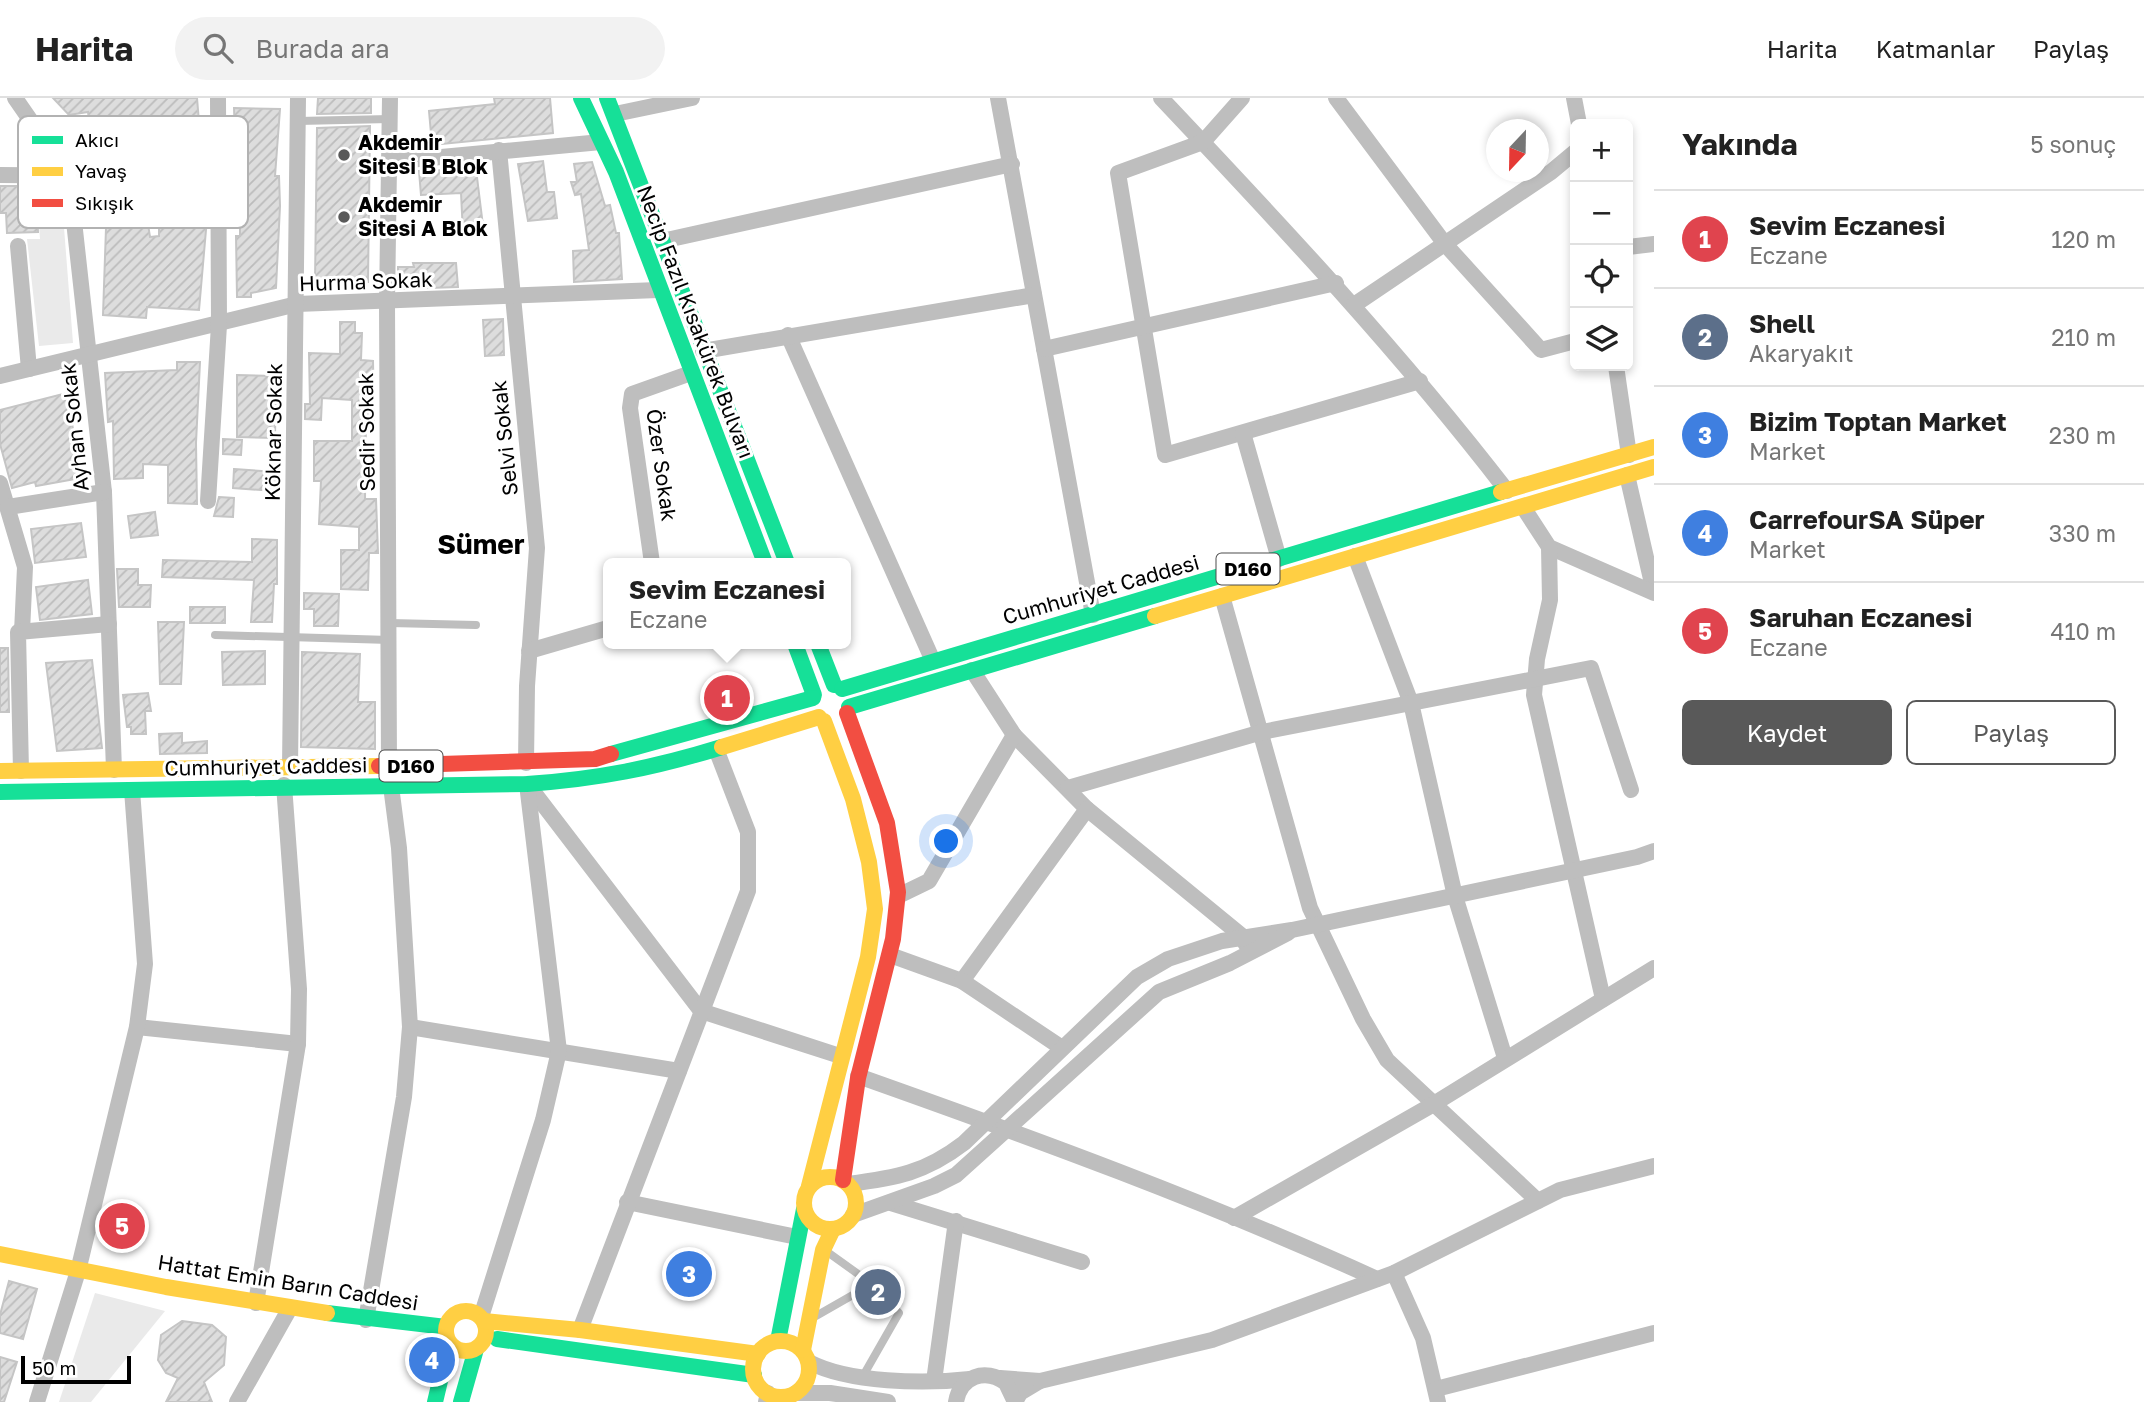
<!DOCTYPE html>
<html lang="tr">
<meta charset="utf-8">
<style>
:root{--surface:#fff;--page:#f2f2f2;--text:#222;--muted:#767676;--line:#e0e0e0;--accent:#595959}
body{margin:0;font-family:"Golos Text",sans-serif;background:var(--page);color:var(--text)}
.controls{position:absolute;right:21px;top:21px;display:grid;overflow:hidden;border-radius:10px;box-shadow:0 4px 10px #0003}
.controls button{width:63px;height:63px;display:grid;place-items:center;padding:0;border:0;border-bottom:2px solid var(--line);background:var(--surface);color:var(--text);font:35px sans-serif}
.compass{position:absolute;left:1486px;top:21px;width:63px;height:63px;border-radius:50%;background:var(--surface);box-shadow:0 4px 10px #0003;rotate:202deg}
.scale{position:absolute;left:21px;bottom:18px;width:110px;box-sizing:border-box;padding-left:7px;border:4px solid #000;border-top:0;font-size:19px;line-height:24px;white-space:nowrap;color:#000;-webkit-text-stroke:5px #fff;paint-order:stroke}
.you{position:absolute;left:947px;top:744px;width:24px;height:24px;margin:-18px;border:5px solid #fff;border-radius:50%;background:#1a73e8;box-shadow:0 0 0 10px #1a73e833}
.badge{display:grid;place-items:center;width:46px;height:46px;border-radius:50%;background:var(--accent);color:#fff;font-size:23px;font-weight:700}
.pin{position:absolute;translate:-50% -50%;border:4px solid #fff;box-shadow:0 2px 7px #0006}
.popup{position:absolute;left:603px;top:460px;width:248px;height:91px;box-sizing:border-box;display:grid;place-content:center;border-radius:10px;background:var(--surface);filter:drop-shadow(0 2px 5px #0005);font-size:23px;white-space:nowrap;color:var(--muted)}
.popup b{font-size:26px;color:var(--text)}
.popup::after{content:'';position:absolute;left:50%;top:100%;margin-left:-14px;border:14px solid transparent;border-top-color:var(--surface)}
.list{margin:0;padding:0;list-style:none}
h2{display:flex;justify-content:space-between;align-items:center;height:91px;margin:0;padding:0 28px;font-size:30px}
h2 small{font-size:23px;font-weight:400;color:var(--muted)}
.list li{display:grid;grid-template-columns:46px 1fr auto;gap:21px;align-items:center;box-sizing:border-box;height:98px;padding:0 28px;border-top:2px solid var(--line)}
.list b{display:block;font-size:26px;white-space:nowrap}
.list p{margin:0;font-size:23px;white-space:nowrap;color:var(--muted)}
.list em{font-size:23px;font-style:normal;color:var(--muted)}
.actions{display:flex;gap:14px;padding:21px 28px}
.actions a{flex:1;padding:16px 0;border:2px solid var(--accent);border-radius:10px;text-align:center;font-size:24px;color:var(--accent)}
.actions .main{background:var(--accent);color:#fff}
.icon{flex:none;width:38px;height:38px;fill:none;stroke:currentColor;stroke-width:2;stroke-linecap:round;stroke-linejoin:round}
.map{position:relative;flex:none;width:1654px;height:1304px;overflow:hidden}
header{display:flex;align-items:center;gap:42px;box-sizing:border-box;height:98px;padding:0 35px;background:var(--surface);border-bottom:2px solid var(--line)}
header strong{font-size:33px}
nav{display:flex;gap:38px;margin-inline-start:auto;font-size:24px}
.search{width:490px;height:63px;background:var(--page);display:flex;align-items:center;gap:18px;box-sizing:border-box;padding:0 24px;border-radius:38px;color:var(--muted);font-size:26px}
main{display:flex}
aside{flex:1;background:var(--surface)}
.map>svg:first-child{display:block}
.green{fill:#eaeaea}
.building{fill:url(#building-hatch);stroke:#c5c5c5;stroke-width:2}
.lines{fill:none;stroke-linecap:round;stroke-linejoin:round}
.lane{stroke:#bebebe;stroke-width:8}
.street{stroke:#bebebe;stroke-width:16}
.fast{stroke:#16e098;stroke-width:16}
.slow{stroke:#ffcf43;stroke-width:16}
.jam{stroke:#f24e42;stroke-width:16}
.poi-dot{fill:#595959;stroke:#fff;stroke-width:2.5}
.labels{text-anchor:middle;stroke-width:6;stroke-linejoin:round;paint-order:stroke}
.shield{fill:#fff;stroke:#4c4c4c;stroke-width:2}
.shield-label{font-size:19px;font-weight:bold;fill:#000}
.poi-label{font-size:21px;font-weight:bold;fill:#000;stroke:#fff;text-anchor:start}
.street-label{font-size:21px;fill:#000;stroke:#fff}
.district-label{font-size:28px;font-weight:bold;fill:#000;stroke:#fff}
.key{fill:#fff;stroke:#b2b2b2;stroke-width:2}
.key-label{font-size:19px;fill:#000}
</style>
<header>
<strong>Harita</strong>
<div class="search"><svg class="icon" aria-label="search" viewBox="0 0 24 24"><circle cx="10" cy="10" r="6"/><path d="M15 15l6 6"/></svg>Burada ara</div>
<nav><a>Harita</a><a>Katmanlar</a><a>Paylaş</a></nav>
</header>
<main>
<div class="map">
<svg width="1654" height="1304" viewBox="0 0 1654 1304">
<defs>
<pattern id="building-hatch" width="6" height="6" patternUnits="userSpaceOnUse" patternTransform="scale(1.75)"><rect width="6" height="6" fill="#ddd"/><path d="M-1 1l2-2M0 6l6-6M5 7l2-2" fill="none" stroke="#bcbcbc"/></pattern>
</defs>
<rect width="100%" height="100%" fill="#fff"/>
<!-- green -->
<g class="green">
<polygon points="36,87 53,94 62,104 73,245 39,248 27,141 40,141"/>
<polygon points="95,1195 165,1213 91,1304 59,1304"/>
</g>
<!-- building -->
<g class="building">
<polygon points="53,0 197,0 202,60 160,59 160,22 131,22 136,54 93,55 88,14 69,17"/>
<polygon points="318,0 371,0 371,15 317,16"/>
<polygon points="494,0 550,0 553,35 432,47 429,13 495,6"/>
<polygon points="234,10 280,11 275,78 279,78 280,108 276,190 251,195 251,199 237,199 236,138 240,138 240,107 244,107 244,64 236,64"/>
<polygon points="370,28 368,184 315,184 317,30"/>
<polygon points="543,63 547,94 554,94 557,120 528,123 518,66"/>
<polygon points="592,64 605,108 610,107 616,135 619,135 622,181 574,184 573,153 589,152 581,96 575,97 571,84 577,84 574,66"/>
<polygon points="476,71 484,136 463,136 461,95 421,97 419,73"/>
<polygon points="0,88 26,88 26,116 37,116 38,134 7,135 6,115 0,115"/>
<polygon points="103,100 144,101 150,139 159,138 159,108 208,109 199,212 147,209 146,220 103,217 106,130 102,130"/>
<polygon points="413,165 456,165 458,189 398,191 398,169 414,169"/>
<polygon points="503,221 504,257 485,258 483,222"/>
<polygon points="340,224 355,224 355,235 362,235 361,262 373,263 374,322 366,322 365,401 376,401 378,455 369,455 368,492 341,491 341,452 359,452 359,429 319,426 321,383 314,383 314,343 352,343 352,302 322,300 321,322 305,321 305,306 310,306 309,255 340,256"/>
<polygon points="177,264 200,264 196,345 197,406 168,405 168,367 143,366 143,380 114,381 113,323 108,324 105,275 177,272"/>
<polygon points="237,277 276,278 275,340 237,339"/>
<polygon points="67,295 81,380 36,388 35,384 12,390 0,346 0,312"/>
<polygon points="223,341 242,342 241,357 223,356"/>
<polygon points="234,371 276,374 275,393 233,390"/>
<polygon points="219,399 234,400 233,419 214,418"/>
<polygon points="155,414 158,437 131,440 128,418"/>
<polygon points="81,425 86,459 35,465 31,431"/>
<polygon points="252,441 277,442 277,486 274,486 272,524 251,524 254,482 162,479 163,462 252,464"/>
<polygon points="117,471 138,471 138,487 151,487 150,509 119,509"/>
<polygon points="88,482 92,516 40,522 36,489"/>
<polygon points="304,495 339,496 338,528 314,528 314,511 304,511"/>
<rect x="190" y="509" width="35" height="16"/>
<polygon points="158,524 184,524 181,586 160,586"/>
<polygon points="0,550 8,550 9,614 0,614"/>
<polygon points="265,553 265,586 223,587 222,554"/>
<polygon points="302,554 360,556 358,604 375,604 375,651 301,649"/>
<polygon points="92,562 102,650 57,653 46,565"/>
<polygon points="148,595 151,613 145,613 146,636 131,636 131,629 127,629 123,597"/>
<polygon points="182,635 182,645 207,643 207,655 160,656 159,636"/>
<polygon points="9,1183 37,1191 23,1241 0,1235 0,1217"/>
<polygon points="182,1223 212,1227 226,1239 224,1267 204,1284 212,1304 166,1304 178,1280 166,1275 158,1262 161,1237"/>
<polygon points="0,1259 17,1264 4,1304 0,1304"/>
</g>
<g class="lines">
<!-- lane -->
<g class="lane">
<polyline points="298,23 390,21"/>
<polyline points="390,525 476,527"/>
<polyline points="215,537 390,542"/>
<polyline points="826,1153 872,1186 899,1215 863,1278"/>
<polyline points="816,1218 872,1186"/>
</g>
<!-- street -->
<g class="street">
<polyline points="15,0 69,78 104,394 114,672"/>
<polyline points="998,0 1093,517"/>
<path d="M1161,0c120,127 239,254 346,393"/>
<polyline points="1242,0 1203,44 1118,75 1165,357 1420,283"/>
<polyline points="1336,0 1445,146 1541,252 1575,243"/>
<polyline points="1574,0 1579,26"/>
<polyline points="615,16 692,0"/>
<polyline points="499,52 537,450 527,588 526,665"/>
<polyline points="388,64 601,44"/>
<polyline points="0,77 220,79"/>
<polyline points="662,143 1012,66"/>
<polyline points="18,148 29,271"/>
<polyline points="1628,149 1654,146"/>
<polyline points="1354,207 1551,74 1575,54"/>
<polyline points="788,237 933,563"/>
<polyline points="1044,251 1336,185"/>
<polyline points="703,253 1034,197"/>
<polyline points="1616,268 1629,357"/>
<polyline points="0,278 297,206 658,192"/>
<polyline points="1243,335 1279,461"/>
<polyline points="1627,377 1654,494"/>
<polyline points="0,385 25,469 22,534"/>
<polyline points="208,403 219,227 218,0"/>
<polyline points="8,409 104,394"/>
<polyline points="1523,409 1549,449 1654,495"/>
<polyline points="1549,449 1550,502 1537,561 1534,597 1603,901"/>
<polyline points="1355,458 1411,605 1455,798 1505,960"/>
<polyline points="652,465 630,310 632,296 691,275"/>
<polyline points="1222,498 1310,810 1363,921 1387,962 1538,1103"/>
<polyline points="529,553 608,530"/>
<polyline points="972,572 1014,637 1087,711 1242,838 1245,845"/>
<polyline points="389,668 387,204 390,0"/>
<polyline points="290,669 298,0"/>
<polyline points="21,673 18,534 109,526"/>
<polyline points="529,688 701,913 840,958"/>
<polyline points="1068,690 1262,634 1591,570 1631,692"/>
<polyline points="898,798 929,783 1014,637"/>
<polyline points="890,857 962,883 1087,711"/>
<polyline points="962,883 1062,950"/>
<polyline points="137,929 298,946"/>
<polyline points="410,929 679,973"/>
<path d="M858,978c175,62 350,126 519,203"/>
<path d="M848,1086c48,-6 77,-11 116,-41l173,-166 31,-18 54,-18 70,-11 345,-73 17,-6"/>
<polyline points="627,1104 797,1139"/>
<polyline points="891,1105 1082,1164"/>
<polyline points="853,1117 934,1088 956,1077 1159,894 1230,865 1288,835"/>
<polyline points="1234,1120 1432,1007 1654,870"/>
<polyline points="1394,1175 1423,1240 1438,1304"/>
<polyline points="256,1205 298,946 299,891 284,687"/>
<polyline points="481,1219 543,1022 559,953 527,686"/>
<polyline points="366,1222 404,999 410,929 399,750 391,688"/>
<polyline points="580,1232 748,793 748,734 716,651"/>
<path d="M809,1264c40,21 115,22 161,17"/>
<polyline points="1000,1280 1040,1283 1020,1295 1015,1304"/>
<polyline points="934,1283 956,1123"/>
<polyline points="1040,1283 1212,1242 1394,1175 1560,1092 1654,1068"/>
<polyline points="1436,1291 1654,1235"/>
<polyline points="796,1295 830,1295 888,1304"/>
<polyline points="37,1304 78,1173 137,929 145,866 132,692"/>
<polyline points="237,1304 290,1210"/>
<polyline points="766,1304 768,1295"/>
<path d="M956,1304c4,-25 29,-35 50,-19l9,19"/>
</g>
<!-- fast -->
<g class="fast">
<polyline points="581,0 616,74 765,465"/>
<polyline points="607,0 787,465"/>
<polyline points="795,546 814,597"/>
<polyline points="818,546 834,587"/>
<polyline points="842,591 1501,394"/>
<polyline points="849,609 1155,518"/>
<polyline points="611,656 813,600"/>
<path d="M0,694l527,-8c71,-5 127,-16 195,-37"/>
<polyline points="327,1215 446,1229"/>
<polyline points="497,1241 754,1277"/>
<polyline points="778,1243 804,1111"/>
<polyline points="435,1304 449,1245"/>
<polyline points="461,1304 476,1251"/>
</g>
<!-- slow -->
<g class="slow">
<polyline points="1501,394 1654,349"/>
<polyline points="1155,518 1654,369"/>
<polyline points="722,649 819,619"/>
<polyline points="0,673 379,668"/>
<circle cx="830" cy="1105" r="26"/>
<polyline points="809,1088 868,859 875,811 869,764 853,701 824,623"/>
<polyline points="0,1156 166,1189 327,1215"/>
<circle cx="466" cy="1233" r="20"/>
<polyline points="484,1223 580,1232 758,1256"/>
<circle cx="781" cy="1271" r="28"/>
<polyline points="803,1252 823,1152 833,1131"/>
</g>
<!-- jam -->
<g class="jam">
<polyline points="379,668 595,661 611,656"/>
<polyline points="843,1082 858,980 893,841 898,794 887,725 847,615"/>
</g>
</g>
<!-- markers -->
<g class="poi-dot">
<circle cx="344" cy="57" r="7"/>
<circle cx="344" cy="119" r="7"/>
</g>
<g class="labels">
<!-- shield labels -->
<g class="shield">
<rect x="1216.5" y="455.5" width="63" height="31" rx="5"/>
<rect x="379.5" y="652.5" width="63" height="31" rx="5"/>
</g>
<g class="shield-label">
<text x="1248" y="478">D160</text>
<text x="411" y="675">D160</text>
</g>
<!-- poi labels -->
<g class="poi-label">
<text x="358" y="52">Akdemir<tspan x="358" dy="24">Sitesi B Blok</tspan></text>
<text x="358" y="114">Akdemir<tspan x="358" dy="24">Sitesi A Blok</tspan></text>
</g>
<!-- street labels -->
<g class="street-label">
<text transform="translate(366 184) rotate(-2)" y="7">Hurma Sokak</text>
<text transform="translate(695 224) rotate(69)" y="7">Necip Fazıl Kısakürek Bulvarı</text>
<text transform="translate(75 329) rotate(-96)" y="7">Ayhan Sokak</text>
<text transform="translate(274 334) rotate(-89)" y="7">Köknar Sokak</text>
<text transform="translate(367 334) rotate(-91)" y="7">Sedir Sokak</text>
<text transform="translate(505 340) rotate(-96)" y="7">Selvi Sokak</text>
<text transform="translate(661 367) rotate(82)" y="7">Özer Sokak</text>
<text transform="translate(1101 492) rotate(-16)" y="7">Cumhuriyet Caddesi</text>
<text transform="translate(266 669) rotate(-1)" y="7">Cumhuriyet Caddesi</text>
<text transform="translate(288 1185) rotate(9)" y="7">Hattat Emin Barın Caddesi</text>
</g>
<!-- district labels -->
<g class="district-label">
<text x="481" y="456">Sümer</text>
</g>
</g>
<!-- legend -->
<rect x="18" y="18" width="230" height="112" rx="10" class="key"/>
<rect x="32" y="38" width="31" height="8" fill="#16e098"/>
<rect x="32" y="69" width="31" height="9" fill="#ffcf43"/>
<rect x="32" y="101" width="31" height="8" fill="#f24e42"/>
<g class="key-label">
<text x="75" y="49">Akıcı</text>
<text x="75" y="80">Yavaş</text>
<text x="75" y="112">Sıkışık</text>
</g>
</svg>
<div class="controls">
<button>+</button>
<button>−</button>
<button><svg class="icon" aria-label="locate" viewBox="0 0 24 24"><circle cx="12" cy="12" r="6"/><path d="M12 2v4M12 18v4M2 12h4M18 12h4"/></svg></button>
<button><svg class="icon" aria-label="layers" viewBox="0 0 24 24"><path d="M12 4l9 5-9 5-9-5zM3 14l9 5 9-5"/></svg></button>
</div>
<svg class="compass" viewBox="-18 -18 36 36"><path d="M0-13l5 13h-10z" fill="#e53935"/><path d="M0 13l5-13h-10z" fill="#767676"/></svg>
<div class="scale">50 m</div>
<div class="you"></div>
<div class="pin badge" style="left:727px;top:600px;background:#e0444e">1</div>
<div class="popup"><b>Sevim Eczanesi</b>Eczane</div>
<div class="pin badge" style="left:878px;top:1194px;background:#5c6f8a">2</div>
<div class="pin badge" style="left:689px;top:1176px;background:#3f7fe0">3</div>
<div class="pin badge" style="left:432px;top:1262px;background:#3f7fe0">4</div>
<div class="pin badge" style="left:122px;top:1128px;background:#e0444e">5</div>
</div>
<aside>
<h2>Yakında<small>5 sonuç</small></h2>
<ul class="list">
<li><span class="badge" style="background:#e0444e">1</span><div><b>Sevim Eczanesi</b><p>Eczane</p></div><em>120 m</em></li>
<li><span class="badge" style="background:#5c6f8a">2</span><div><b>Shell</b><p>Akaryakıt</p></div><em>210 m</em></li>
<li><span class="badge" style="background:#3f7fe0">3</span><div><b>Bizim Toptan Market</b><p>Market</p></div><em>230 m</em></li>
<li><span class="badge" style="background:#3f7fe0">4</span><div><b>CarrefourSA Süper</b><p>Market</p></div><em>330 m</em></li>
<li><span class="badge" style="background:#e0444e">5</span><div><b>Saruhan Eczanesi</b><p>Eczane</p></div><em>410 m</em></li>
</ul>
<div class="actions"><a class="main">Kaydet</a><a>Paylaş</a></div>
</aside>
</main>
